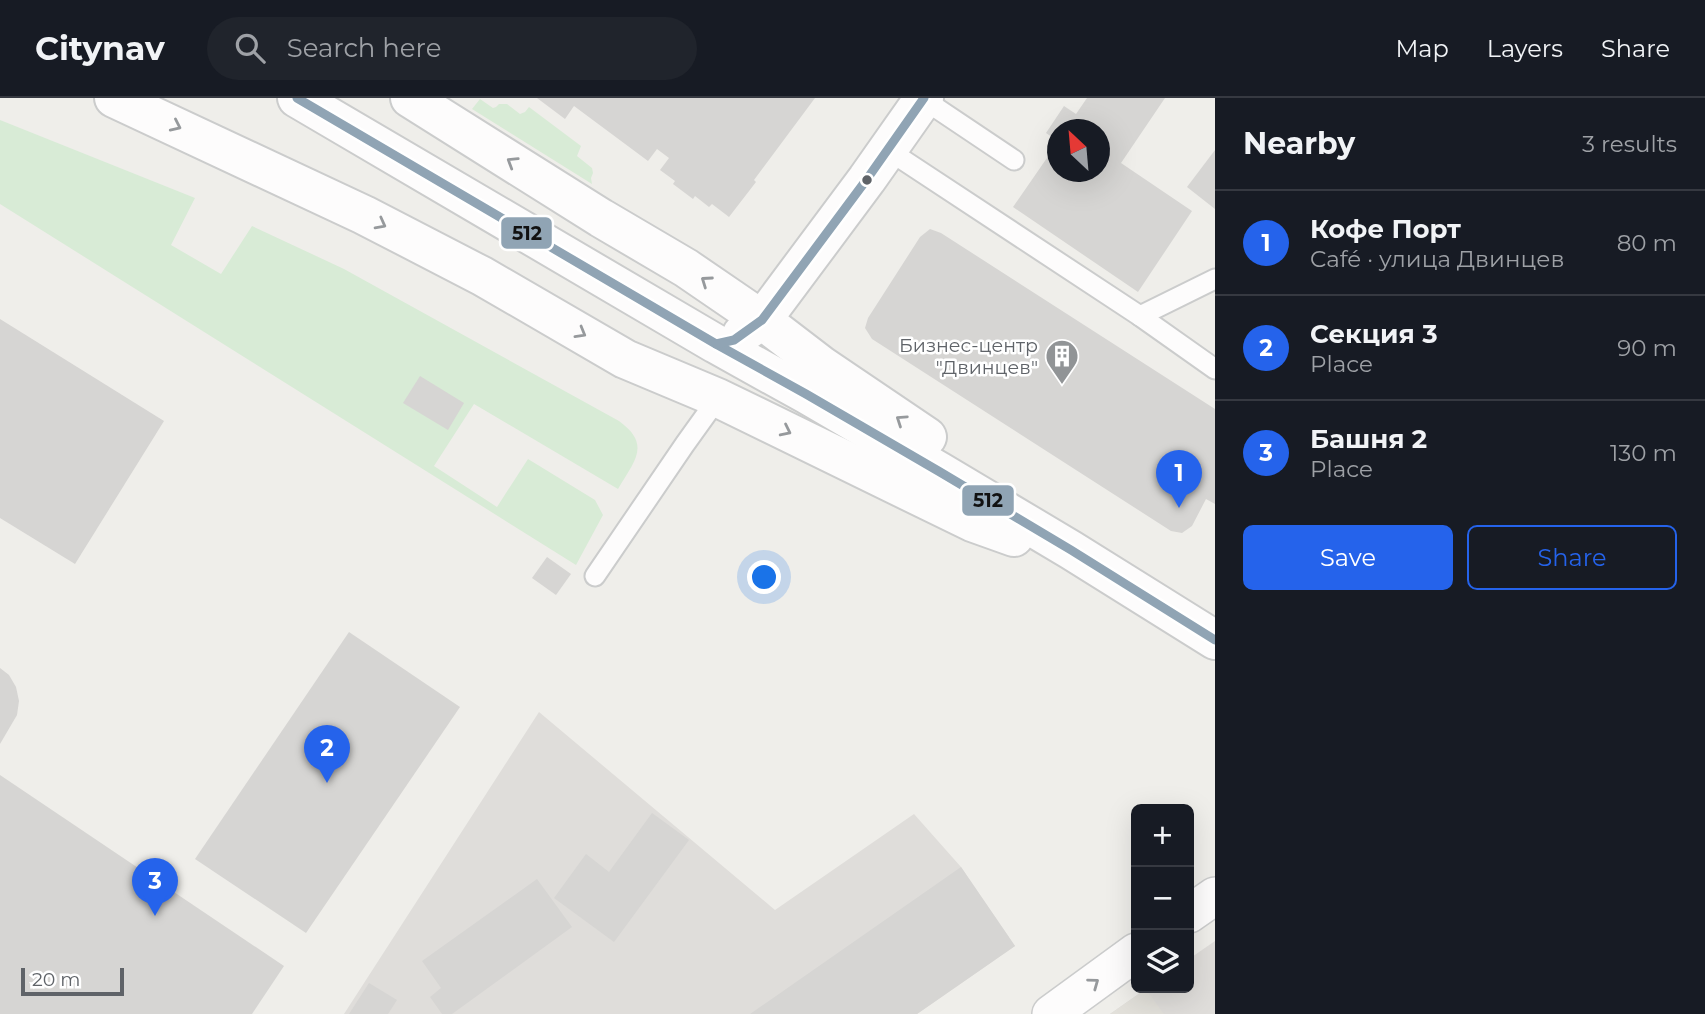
<!DOCTYPE html>
<meta charset="utf-8">
<style>
:root{--surface:#171b24;--page:#20242c;--text:#f1f3f6;--muted:#9ea1a6;--line:#363941;--accent:#2563eb}
body{margin:0;font-family:Montserrat,sans-serif;background:var(--page);color:var(--text)}
.controls{position:absolute;right:21px;bottom:21px;display:grid;overflow:hidden;border-radius:10px;box-shadow:0 7px 28px #0002}
.controls button{width:63px;height:63px;display:grid;place-items:center;padding:0;border:0;border-bottom:2px solid var(--line);background:var(--surface);color:var(--text);font:35px sans-serif}
.compass{position:absolute;left:1047px;top:21px;width:63px;height:63px;border-radius:50%;background:var(--surface);box-shadow:0 7px 28px #0002;rotate:334deg}
.scale{position:absolute;left:21px;bottom:18px;width:103px;box-sizing:border-box;padding-left:7px;border:4px solid #5f6368;border-top:0;font-size:19px;line-height:24px;white-space:nowrap;color:#5f6368;-webkit-text-stroke:5px #fff;paint-order:stroke}
.you{position:absolute;left:765px;top:480px;width:24px;height:24px;margin:-18px;border:5px solid #fff;border-radius:50%;background:#1a73e8;box-shadow:0 0 0 10px #1a73e833}
.badge{display:grid;place-items:center;width:46px;height:46px;border-radius:50%;background:var(--accent);color:#fff;font-size:23px;font-weight:700}
.pin{position:absolute;translate:-50% -58px;filter:drop-shadow(0 2px 4px #0008)}
.pin::after{content:'';position:absolute;top:37px;width:24px;height:21px;background:inherit;clip-path:polygon(0 0,100% 0,50% 100%)}
.list{margin:0;padding:0;list-style:none}
h2{display:flex;justify-content:space-between;align-items:center;height:91px;margin:0;padding:0 28px;font-size:30px}
h2 small{font-size:23px;font-weight:400;color:var(--muted)}
.list li{display:grid;grid-template-columns:46px 1fr auto;gap:21px;align-items:center;box-sizing:border-box;height:105px;padding:0 28px;border-top:2px solid var(--line)}
.list b{display:block;font-size:26px;white-space:nowrap}
.list p{margin:0;font-size:23px;white-space:nowrap;color:var(--muted)}
.list em{font-size:23px;font-style:normal;color:var(--muted)}
.actions{display:flex;gap:14px;padding:21px 28px}
.actions a{flex:1;padding:16px 0;border:2px solid var(--accent);border-radius:10px;text-align:center;font-size:24px;color:var(--accent)}
.actions .main{background:var(--accent);color:#fff}
.icon{flex:none;width:38px;height:38px;fill:none;stroke:currentColor;stroke-width:2;stroke-linecap:round;stroke-linejoin:round}
.map{position:relative;flex:none;width:1215px;height:916px;overflow:hidden}
header{display:flex;align-items:center;gap:42px;box-sizing:border-box;height:98px;padding:0 35px;background:var(--surface);border-bottom:2px solid var(--line)}
header strong{font-size:33px}
nav{display:flex;gap:38px;margin-inline-start:auto;font-size:24px}
.search{width:490px;height:63px;background:var(--page);display:flex;align-items:center;gap:18px;box-sizing:border-box;padding:0 24px;border-radius:38px;color:var(--muted);font-size:26px}
main{display:flex}
aside{flex:1;background:var(--surface)}
.map>svg:first-child{display:block}
.industrial{fill:#dfddda}
.education{fill:#e2e0da}
.green{fill:#d8ebd6}
.building{fill:#d6d5d3}
.lines{fill:none;stroke-linecap:round;stroke-linejoin:round}
.service-casing{stroke:#cbcccc;stroke-width:23}
.minor-casing{stroke:#cbcccc;stroke-width:40}
.tertiary-casing{stroke:#cbcccc;stroke-width:42}
.service{stroke:#fdfcfc;stroke-width:19}
.minor{stroke:#fdfcfc;stroke-width:37}
.tertiary{stroke:#fdfcfc;stroke-width:38}
.bus-1-casing{stroke:#fff;stroke-width:14}
.bus-1{stroke:#90a4b4;stroke-width:9}
.oneway{stroke:#96999c}
.bus-dot{fill:#5f6368;stroke:#fff;stroke-width:2.5}
.labels{text-anchor:middle;stroke-width:5;stroke-linejoin:round;paint-order:stroke}
.poi-label{font-size:19px;fill:#5f6368;stroke:#fff;text-anchor:end}
.line-badge{stroke:#fff;stroke-width:2.5}
.pale-badge-label{font-size:19px;text-anchor:middle;font-weight:bold;fill:#111}
</style>
<header>
<strong>Citynav</strong>
<div class="search"><svg class="icon" aria-label="search" viewBox="0 0 24 24"><circle cx="10" cy="10" r="6"/><path d="M15 15l6 6"/></svg>Search here</div>
<nav><a>Map</a><a>Layers</a><a>Share</a></nav>
</header>
<main>
<div class="map">
<svg width="1215" height="916" viewBox="0 0 1215 916">
<rect width="100%" height="100%" fill="#efeeea"/>
<!-- industrial -->
<g class="industrial">
<polygon points="539,614 775,812 914,716 961,769 1015,848 917,916 344,916"/>
<polygon points="1215,843 1215,916 1110,916 1147,890 1189,890 1189,861"/>
</g>
<!-- education -->
<polygon class="education" points="1146,891 1164,916 1110,916"/>
<!-- green -->
<g class="green">
<polygon points="480,1 493,10 496,9 499,6 507,6 520,16 525,14 529,9 581,48 577,58 592,70 593,75 591,80 592,86 472,11"/>
<path d="M0,22l195,78 -24,47 50,29 31,-48 92,43 275,152c33,24 15,40 -1,68l-144,-85 -40,62 63,41 31,-48 67,41 8,15 -27,50 -576,-361z"/>
</g>
<!-- building -->
<g class="building">
<polygon points="537,0 815,0 754,82 756,84 729,119 712,106 709,109 695,98 693,101 673,86 675,83 660,72 669,60 657,51 648,63 574,8 565,21"/>
<polygon points="1087,0 1165,0 1121,65 1192,113 1138,194 1013,109 1058,44 1058,74 1100,74 1100,32 1058,32 1058,43 1046,35 1064,8 1076,16"/>
<polygon points="1215,52 1215,111 1187,89"/>
<polygon points="930,131 941,135 1215,311 1215,406 1206,401 1192,428 1182,435 1171,433 872,241 865,230 868,220 920,139"/>
<polygon points="0,221 164,323 75,466 0,420"/>
<polygon points="420,278 464,305 448,332 403,305"/>
<polygon points="547,459 571,476 556,497 532,480"/>
<polygon points="349,534 460,609 306,835 195,761"/>
<polygon points="0,570 9,577 16,589 19,603 17,617 0,646"/>
<polygon points="0,677 284,868 252,916 0,916"/>
<polygon points="652,715 689,742 614,844 554,800 586,756 609,774"/>
<polygon points="961,769 1015,848 917,916 750,916"/>
<polygon points="537,781 572,829 452,916 442,916 430,899 441,890 422,863"/>
<polygon points="369,885 397,902 388,916 349,916"/>
</g>
<g class="lines">
<defs>
<g id="service">
<polyline points="923,1 1014,62"/>
<polyline points="888,52 1140,218 1215,181"/>
<polyline points="1140,218 1215,271"/>
<polyline points="595,478 685,346 718,300"/>
</g>
<g id="minor">
<polyline points="1189,816 1215,798"/>
<polyline points="1051,916 1136,854"/>
</g>
<g id="tertiary">
<polyline points="114,0 364,117 482,178 625,261 718,300 972,424 1014,439"/>
<polyline points="297,0 716,246 806,296 940,374 1071,452 1215,542"/>
<polyline points="410,0 601,120 686,170 762,222 822,268 927,339"/>
<polyline points="742,236 762,222 867,81 924,0"/>
</g>
</defs>
<!-- service casing -->
<use href="#service" class="service-casing"/>
<!-- minor casing -->
<use href="#minor" class="minor-casing"/>
<!-- tertiary casing -->
<use href="#tertiary" class="tertiary-casing"/>
<!-- service -->
<use href="#service" class="service"/>
<!-- minor -->
<use href="#minor" class="minor"/>
<!-- tertiary -->
<use href="#tertiary" class="tertiary"/>
<defs>
<g id="bus-1">
<polyline points="297,0 716,246 806,296 940,374 1071,452 1215,542"/>
<polyline points="716,246 734,242 762,222 867,81 924,0"/>
</g>
</defs>
<!-- bus-1 casing -->
<use href="#bus-1" class="bus-1-casing"/>
<!-- bus-1 -->
<use href="#bus-1" class="bus-1"/>
</g>
<!-- one-way arrows -->
<defs><path id="oneway-chevron" d="M-2-3.5L2.5 0L-2 3.5" fill="none" stroke-width="1.6" stroke-linecap="round" stroke-linejoin="round" transform="scale(1.75)"/></defs>
<g class="oneway">
<use href="#oneway-chevron" transform="translate(176 28) rotate(25)"/>
<use href="#oneway-chevron" transform="translate(512 64) rotate(-148)"/>
<use href="#oneway-chevron" transform="translate(381 126) rotate(28)"/>
<use href="#oneway-chevron" transform="translate(706 183) rotate(-145)"/>
<use href="#oneway-chevron" transform="translate(581 235) rotate(30)"/>
<use href="#oneway-chevron" transform="translate(901 322) rotate(-146)"/>
<use href="#oneway-chevron" transform="translate(786 333) rotate(26)"/>
<use href="#oneway-chevron" transform="translate(1094 885) rotate(-36)"/>
</g>
<!-- icons -->
<defs>
<symbol id="building-pin" viewBox="-11 -11 22 30"><path d="M0 17L-7.5 6A9.5 9.5 0 1 1 7.5 6Z" fill="#919496" stroke="#fff"/><path d="M-4-6H4V6H1V3H-1V6H-4ZM-2.5-4.3h1.7v1.8h-1.7ZM.8-4.3h1.7v1.8H.8ZM-2.5-1h1.7V.8h-1.7ZM.8-1h1.7V.8H.8Z" fill="#fff"/></symbol>
</defs>
<g fill-rule="evenodd">
<use href="#building-pin" x="1043" y="239" width="38" height="52"/>
</g>
<!-- markers -->
<circle class="bus-dot" cx="867" cy="82" r="6"/>
<g class="labels">
<!-- poi labels -->
<g class="poi-label">
<text x="1038" y="254">Бизнес-центр<tspan x="1038" dy="22">"Двинцев"</tspan></text>
</g>
</g>
<g class="line-badge">
<rect x="500" y="118" width="53" height="34" rx="7" fill="#90a4b4"/>
<rect x="961" y="386" width="54" height="33" rx="7" fill="#90a4b4"/>
</g>
<g class="pale-badge-label">
<text x="527" y="142">512</text>
<text x="988" y="409">512</text>
</g>
</svg>
<div class="controls">
<button>+</button>
<button>−</button>
<button><svg class="icon" aria-label="layers" viewBox="0 0 24 24"><path d="M12 4l9 5-9 5-9-5zM3 14l9 5 9-5"/></svg></button>
</div>
<svg class="compass" viewBox="-18 -18 36 36"><path d="M0-13l5 13h-10z" fill="#e53935"/><path d="M0 13l5-13h-10z" fill="#9ea1a6"/></svg>
<div class="scale">20 m</div>
<div class="you"></div>
<div class="pin badge" style="left:1179px;top:410px">1</div>
<div class="pin badge" style="left:327px;top:685px">2</div>
<div class="pin badge" style="left:155px;top:818px">3</div>
</div>
<aside>
<h2>Nearby<small>3 results</small></h2>
<ul class="list">
<li><span class="badge">1</span><div><b>Кофе Порт</b><p>Café · улица Двинцев</p></div><em>80 m</em></li>
<li><span class="badge">2</span><div><b>Секция 3</b><p>Place</p></div><em>90 m</em></li>
<li><span class="badge">3</span><div><b>Башня 2</b><p>Place</p></div><em>130 m</em></li>
</ul>
<div class="actions"><a class="main">Save</a><a>Share</a></div>
</aside>
</main>
